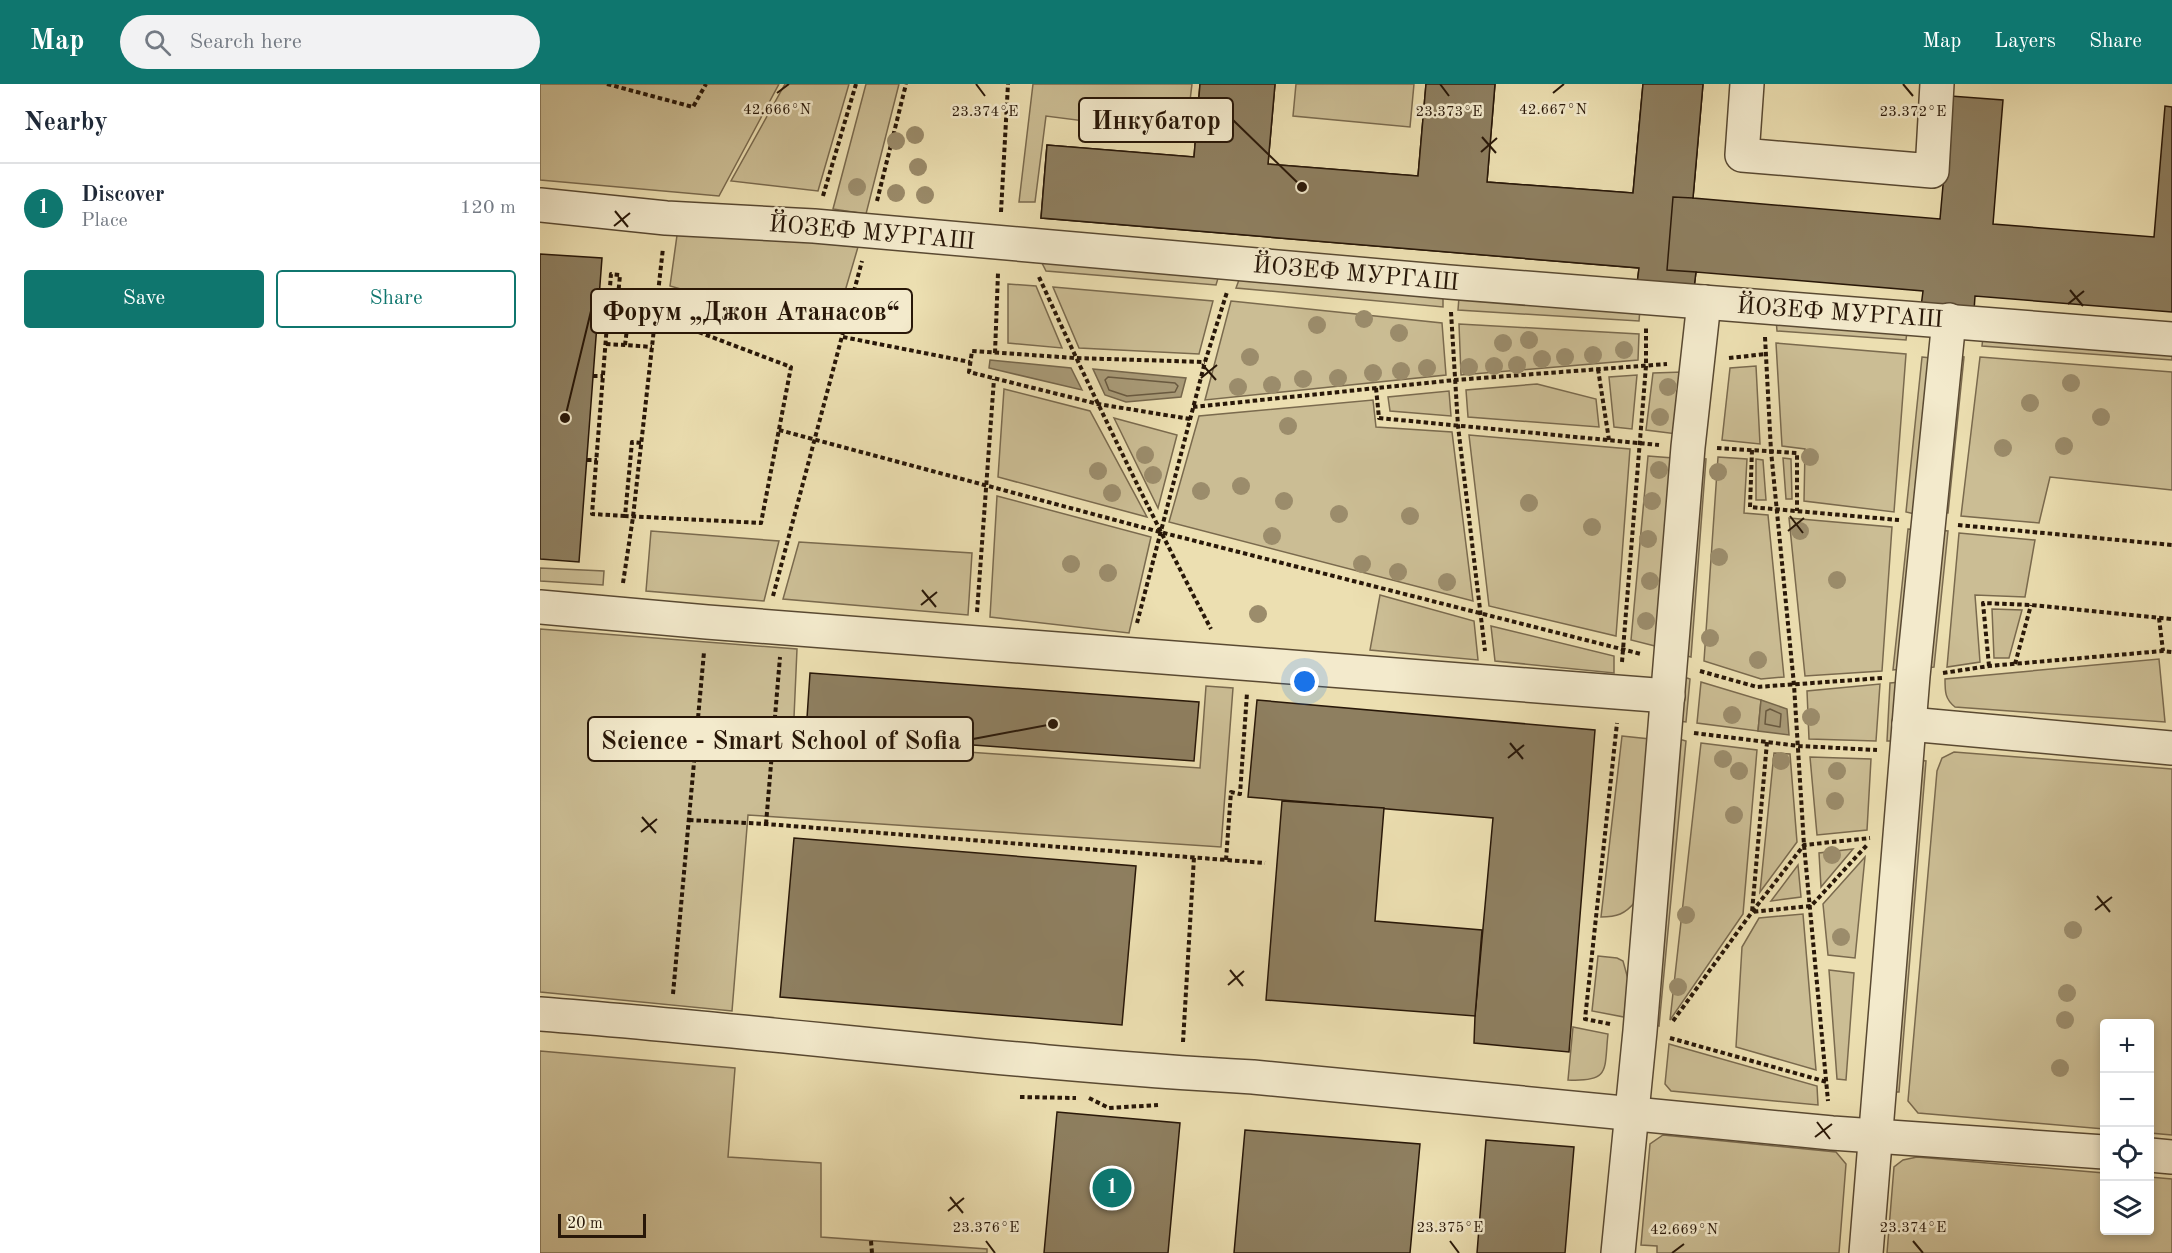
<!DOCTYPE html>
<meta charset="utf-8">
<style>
:root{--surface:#fff;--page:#f2f2f3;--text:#1f2937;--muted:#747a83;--line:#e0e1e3;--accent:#0f766e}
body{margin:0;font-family:"Old Standard TT",serif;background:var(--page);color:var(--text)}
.controls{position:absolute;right:18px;bottom:18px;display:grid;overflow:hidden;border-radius:6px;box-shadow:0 3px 9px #0003}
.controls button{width:54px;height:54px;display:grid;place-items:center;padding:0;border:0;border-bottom:2px solid var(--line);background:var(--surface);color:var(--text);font:30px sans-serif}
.scale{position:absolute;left:18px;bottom:15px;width:88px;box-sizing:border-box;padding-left:6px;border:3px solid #281708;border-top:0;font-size:16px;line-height:21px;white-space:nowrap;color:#281708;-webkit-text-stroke:4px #f3eacc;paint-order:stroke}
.you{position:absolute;left:765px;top:598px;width:21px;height:21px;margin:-15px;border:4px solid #fff;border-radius:50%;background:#1a73e8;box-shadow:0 0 0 9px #1a73e833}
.badge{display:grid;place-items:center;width:39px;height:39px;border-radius:50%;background:var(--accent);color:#fff;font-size:20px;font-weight:700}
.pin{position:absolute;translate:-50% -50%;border:3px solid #fff;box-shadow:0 2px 6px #0006}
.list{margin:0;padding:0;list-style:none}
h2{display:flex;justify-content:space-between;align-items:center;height:78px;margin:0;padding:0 24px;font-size:26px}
h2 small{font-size:20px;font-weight:400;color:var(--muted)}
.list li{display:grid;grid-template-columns:39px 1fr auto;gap:18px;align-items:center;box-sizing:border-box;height:90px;padding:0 24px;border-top:2px solid var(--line)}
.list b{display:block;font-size:22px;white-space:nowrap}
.list p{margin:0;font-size:20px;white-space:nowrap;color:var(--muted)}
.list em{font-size:20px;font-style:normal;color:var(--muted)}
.actions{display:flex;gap:12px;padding:18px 24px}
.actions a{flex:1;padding:14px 0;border:2px solid var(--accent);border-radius:6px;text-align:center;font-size:21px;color:var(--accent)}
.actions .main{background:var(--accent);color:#fff}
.icon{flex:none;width:33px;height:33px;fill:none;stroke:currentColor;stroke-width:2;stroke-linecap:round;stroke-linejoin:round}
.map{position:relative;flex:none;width:1632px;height:1169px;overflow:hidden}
header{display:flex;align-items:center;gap:36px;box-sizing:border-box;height:84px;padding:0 30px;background:var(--accent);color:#fff}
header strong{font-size:28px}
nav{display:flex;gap:33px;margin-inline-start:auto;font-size:21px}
.search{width:420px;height:54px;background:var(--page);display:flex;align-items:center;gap:15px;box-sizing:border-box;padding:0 21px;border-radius:33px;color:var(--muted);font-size:22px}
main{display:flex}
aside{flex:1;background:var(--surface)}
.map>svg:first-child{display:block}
.green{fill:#cbbd94;stroke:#7a6a4e;stroke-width:1.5}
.water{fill:#a99b78;stroke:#75664b;stroke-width:1.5}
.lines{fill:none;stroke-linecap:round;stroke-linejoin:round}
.shore{stroke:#685940;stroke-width:1.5}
.building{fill:#8e7f60;stroke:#281708;stroke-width:1.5}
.minor-casing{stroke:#594932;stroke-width:36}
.path{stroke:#281708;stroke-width:4;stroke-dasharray:4.5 3;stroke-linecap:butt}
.minor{stroke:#f3eacc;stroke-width:33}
.tree{fill:#9b8c6b}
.ticks{fill:none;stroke:#281708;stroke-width:2}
.labels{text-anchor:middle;stroke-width:5;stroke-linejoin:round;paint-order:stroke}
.street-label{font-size:24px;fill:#281708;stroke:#f3eacc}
.ticks-label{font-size:15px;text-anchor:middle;fill:#281708;stroke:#f3eacc;stroke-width:5;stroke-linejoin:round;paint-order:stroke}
.leader{fill:none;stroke:#281708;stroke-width:2}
.callout-dot{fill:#281708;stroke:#f3eacc;stroke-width:2}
.callout{fill:#f3eacc;stroke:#281708;stroke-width:2}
.callout-label{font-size:26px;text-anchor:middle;font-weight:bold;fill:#281708}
</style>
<header>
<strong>Map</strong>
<div class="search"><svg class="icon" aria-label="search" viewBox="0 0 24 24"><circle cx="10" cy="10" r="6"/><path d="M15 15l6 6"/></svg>Search here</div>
<nav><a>Map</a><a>Layers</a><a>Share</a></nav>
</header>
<main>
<aside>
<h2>Nearby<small></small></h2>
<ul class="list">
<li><span class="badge">1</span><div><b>Discover</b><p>Place</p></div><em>120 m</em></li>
</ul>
<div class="actions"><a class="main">Save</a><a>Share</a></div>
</aside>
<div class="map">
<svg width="1632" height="1169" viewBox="0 0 1632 1169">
<rect width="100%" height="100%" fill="#ecdfb1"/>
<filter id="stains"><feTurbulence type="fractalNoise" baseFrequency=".00333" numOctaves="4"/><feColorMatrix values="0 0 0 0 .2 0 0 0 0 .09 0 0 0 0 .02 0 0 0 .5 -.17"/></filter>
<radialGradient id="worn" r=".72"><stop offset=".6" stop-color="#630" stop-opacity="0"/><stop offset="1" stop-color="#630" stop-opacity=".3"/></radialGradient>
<!-- green -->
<g class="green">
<polygon points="0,0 239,0 179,112 0,96"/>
<polygon points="245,0 309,0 278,107 191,97"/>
<polygon points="326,0 359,0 326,130 293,125"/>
<polygon points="493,0 652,0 646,50 506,32 495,118 479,118"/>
<polygon points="756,0 874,0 870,43 753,32"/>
<polygon points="138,144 318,163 293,248 130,202"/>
<polygon points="501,177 679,191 676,201 506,187"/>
<polygon points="700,193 903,213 903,223 696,204"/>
<polygon points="468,200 496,202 522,264 468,259"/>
<polygon points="513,203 673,217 659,270 539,264"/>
<polygon points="919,213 1100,225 1099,237 918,226"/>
<polygon points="691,217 902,239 906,291 665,316"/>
<polygon points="1236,235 1367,248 1366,256 1237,247"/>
<polygon points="919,240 1099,250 1098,276 921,291"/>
<polygon points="1443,253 1632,268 1632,276 1442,262"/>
<polygon points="1236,259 1366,270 1354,428 1264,417 1265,365 1242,362"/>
<polygon points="1415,272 1424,273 1408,429 1399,428"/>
<polygon points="1382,273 1391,274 1375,430 1366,428"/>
<polygon points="1440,273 1632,288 1632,406 1510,393 1499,439 1421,432"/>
<polygon points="1216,282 1220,360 1182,356 1190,284"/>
<polygon points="1143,288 1137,350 1106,346 1113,289"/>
<polygon points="1097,291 1092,345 1074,343 1069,293"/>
<polygon points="997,300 1056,315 1059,343 928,333 926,306"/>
<polygon points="464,305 550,327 607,433 458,393"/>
<polygon points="909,307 911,332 850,327 848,313"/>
<polygon points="833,316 836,343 912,348 933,517 629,438 659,332"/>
<polygon points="574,334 637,351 618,424"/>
<polygon points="929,351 1090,365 1076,552 949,522"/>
<polygon points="1108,372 1133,374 1119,563 1091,556"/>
<polygon points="1178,373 1207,375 1204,429 1228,431 1244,593 1221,595 1164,577"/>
<polygon points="1158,374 1166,375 1151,573 1143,571"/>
<polygon points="1243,374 1251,375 1252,415 1246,415"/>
<polygon points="1216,375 1223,376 1226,416 1216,416"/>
<polygon points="457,412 611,453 589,549 450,533"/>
<polygon points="1249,434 1352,443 1342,587 1265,592"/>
<polygon points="1368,445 1377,446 1362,585 1353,586"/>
<polygon points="1399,446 1408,447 1394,583 1385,584"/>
<polygon points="111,447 239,457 224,517 106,507"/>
<polygon points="1419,449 1495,456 1485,513 1435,511 1440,578 1407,583"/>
<polygon points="259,458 432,469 428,531 243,515"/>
<polygon points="0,484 64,487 63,501 0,497"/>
<polygon points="840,511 934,537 938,576 830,566"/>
<polygon points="1452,525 1482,526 1469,574 1454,574"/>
<polygon points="951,542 1074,572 1074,589 955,577"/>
<polygon points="0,545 257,565 253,656 660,684 666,602 693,604 681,763 208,731 192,927 0,908"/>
<path d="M1619,575l6,63 -210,-15c-10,-8 -10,-15 -10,-28z"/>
<polygon points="1141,592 1150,595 1146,638 1139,637"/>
<polygon points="1161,598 1221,616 1218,647 1157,639"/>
<polygon points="1361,598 1354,657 1347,657 1350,599"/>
<polygon points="1340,600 1336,657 1269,655 1267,607"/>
<path d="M1082,652l28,3 -15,163c-10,12 -18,15 -34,15z"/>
<polygon points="1139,655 1146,657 1119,942 1112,940"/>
<polygon points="1161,659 1217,666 1203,830 1130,936"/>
<polygon points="1414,668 1632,685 1632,1051 1610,1049 1610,940 1564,940 1564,1045 1378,1029 1368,1017 1397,687 1402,674"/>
<polygon points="1234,669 1250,670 1257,758 1220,808"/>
<polygon points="1270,673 1331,675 1327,746 1277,751"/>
<polygon points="1379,676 1386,677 1359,1008 1351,1008"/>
<polygon points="1313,765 1281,803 1279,769"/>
<polygon points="1325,773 1315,874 1288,871 1283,820"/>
<polygon points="1258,781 1261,813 1231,817"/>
<polygon points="1263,830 1276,986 1196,963 1202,863 1219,834"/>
<polygon points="1058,872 1077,874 1083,877 1088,895 1084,933 1052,927"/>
<polygon points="1289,886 1314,889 1306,996 1297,995"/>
<path d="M1033,943l35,7c-4,36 3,48 -40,46z"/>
<polygon points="1129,960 1277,1002 1278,1021 1131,1007 1125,1000"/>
<polygon points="0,967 195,984 188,1073 281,1079 281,1153 447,1165 447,1169 0,1169"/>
<polygon points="1123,1051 1296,1068 1306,1080 1299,1169 1117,1169 1117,1162 1101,1161 1110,1060"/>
<polygon points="1377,1073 1564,1089 1564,1146 1610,1146 1610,1093 1632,1095 1632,1169 1347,1169 1354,1083 1363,1076"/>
</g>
<!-- water -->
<g class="water">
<polygon points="450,276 531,284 542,306 449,284"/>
<polygon points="553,285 646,294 641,313 586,318 565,311"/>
<polygon points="1221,616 1247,625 1249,651 1218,647"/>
</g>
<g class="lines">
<!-- shore -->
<g class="shore">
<polygon points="568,293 635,299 638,302 635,308 587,312 569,306 565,296"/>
<polygon points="1230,625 1241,630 1240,643 1225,640 1226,627"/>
</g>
</g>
<!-- building -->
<g class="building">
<polygon points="660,0 735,0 728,80 878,92 886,0 955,0 947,98 1093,109 1103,0 1163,0 1153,114 1400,135 1411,12 1463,16 1453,140 1614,153 1625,22 1632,23 1632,228 1435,212 1434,227 1381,223 1383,207 1156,188 1154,204 1097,200 1099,184 501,134 507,61 654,73"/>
<polygon points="660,0 735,0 728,80 878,92 886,0 955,0 947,98 1093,109 1103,0 1163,0 1153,114 1133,113 1127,186 1156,188 1154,204 1097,200 1099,184 501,134 507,61 654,73"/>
<polygon points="0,170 62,174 39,478 0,475"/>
<polygon points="270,589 659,618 654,677 266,649"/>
<polygon points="717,616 1055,646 1029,968 934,959 935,932 953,734 708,713"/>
<polygon points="742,717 844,724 835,837 942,846 935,932 726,916"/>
<polygon points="254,754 596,782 582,941 240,913"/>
<polygon points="517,1028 640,1039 628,1169 504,1169"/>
<polygon points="705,1046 880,1060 870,1169 694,1169"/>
<polygon points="946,1056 1034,1063 1025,1169 937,1169"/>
</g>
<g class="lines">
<defs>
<g id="minor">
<polyline points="1207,0 1202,71 1392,87 1397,0"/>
<polyline points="0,121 126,134 274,142 909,198 1632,255"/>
<polyline points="0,523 167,538 1128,612"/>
<polyline points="1369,640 1632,664"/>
<path d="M0,930c238,18 475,50 713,63l579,56 272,19"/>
<polyline points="1610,1071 1632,1073"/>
<polyline points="1078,1169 1100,947 1148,363 1164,218"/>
<polyline points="1326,1169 1373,592 1409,236"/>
</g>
</defs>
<!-- minor casing -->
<use href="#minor" class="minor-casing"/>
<!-- path -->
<g class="path">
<polyline points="67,0 153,23 166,0"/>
<polyline points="283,112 316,0"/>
<polyline points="337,117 366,0"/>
<polyline points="461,128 468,0"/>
<path d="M499,193c54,119 111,236 172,352"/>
<polyline points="911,228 918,342 945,567"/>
<polyline points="303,253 430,278"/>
<polyline points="1225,253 1231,367 1254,601 1264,761 1288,1017"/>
<polyline points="66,260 85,261"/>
<polyline points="455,269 458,189"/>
<polyline points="1189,274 1226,270"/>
<polyline points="1058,285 1069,356"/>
<polyline points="53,292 63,292"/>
<polyline points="836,304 839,334 1119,361"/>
<polyline points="653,323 915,296 1127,280"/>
<polyline points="650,335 558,320 429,288 432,267 535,274 665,278"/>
<polyline points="239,346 620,448 1101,570"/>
<polyline points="101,359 92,358 85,432 221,439 251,283 116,232"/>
<polyline points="1177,364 1257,369 1257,427"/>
<polyline points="1212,366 1210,423 1359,436"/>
<polyline points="47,376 57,376"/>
<polyline points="85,432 52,430 71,190 80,191 75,244 87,245 85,261 112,263"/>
<polyline points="1418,441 1632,461"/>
<polyline points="83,499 93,433 123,164"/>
<polyline points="233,512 322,177"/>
<polyline points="437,528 454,295"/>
<polyline points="1619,534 1623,567"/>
<polyline points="597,539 665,278 687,208"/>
<polyline points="1082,578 1106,282 1106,244"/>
<polyline points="1475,580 1491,521"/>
<polyline points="1449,582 1443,519 1491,521 1632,535"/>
<polyline points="1160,587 1217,603 1342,594"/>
<polyline points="1403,589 1449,582 1623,567 1632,568"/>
<polyline points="1154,649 1259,662 1337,666"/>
<polyline points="1227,658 1212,828 1271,822 1327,761"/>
<polyline points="149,736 226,740 725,779"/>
<polyline points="226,740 240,573"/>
<polyline points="686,776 691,708 700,710 707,609"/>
<polyline points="133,910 164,568"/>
<polyline points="1133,937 1212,828 1264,761 1330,754"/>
<polyline points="1070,940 1045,935 1077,639"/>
<polyline points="1130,954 1287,998"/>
<polyline points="643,958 654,773"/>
<polyline points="480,1013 536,1014"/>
<polyline points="549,1014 569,1024 618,1021"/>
<polyline points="331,1157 332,1169"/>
</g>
<!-- minor -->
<use href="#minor" class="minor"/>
</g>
<!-- trees -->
<g class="tree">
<circle cx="375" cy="51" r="9"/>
<circle cx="356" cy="57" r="9"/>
<circle cx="378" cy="83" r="9"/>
<circle cx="317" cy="103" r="9"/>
<circle cx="356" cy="109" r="9"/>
<circle cx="385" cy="111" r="9"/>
<circle cx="824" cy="235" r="9"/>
<circle cx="777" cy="241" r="9"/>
<circle cx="859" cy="249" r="9"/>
<circle cx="989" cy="256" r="9"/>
<circle cx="963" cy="259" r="9"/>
<circle cx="1084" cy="266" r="9"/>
<circle cx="1053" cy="271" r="9"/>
<circle cx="710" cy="273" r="9"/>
<circle cx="1025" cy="273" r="9"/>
<circle cx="1002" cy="275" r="9"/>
<circle cx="977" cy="281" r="9"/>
<circle cx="954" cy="282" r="9"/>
<circle cx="929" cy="283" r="9"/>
<circle cx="887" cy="284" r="9"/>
<circle cx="861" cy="287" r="9"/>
<circle cx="833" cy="289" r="9"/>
<circle cx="798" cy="294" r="9"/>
<circle cx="763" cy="295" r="9"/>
<circle cx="1531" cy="299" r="9"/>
<circle cx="732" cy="301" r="9"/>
<circle cx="698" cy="303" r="9"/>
<circle cx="1128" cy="303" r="9"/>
<circle cx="1490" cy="319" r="9"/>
<circle cx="1120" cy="333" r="9"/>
<circle cx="1561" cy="333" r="9"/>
<circle cx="748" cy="342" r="9"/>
<circle cx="1524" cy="362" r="9"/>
<circle cx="1463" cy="364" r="9"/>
<circle cx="605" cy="371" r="9"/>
<circle cx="1270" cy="373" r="9"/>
<circle cx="1119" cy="386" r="9"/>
<circle cx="558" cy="387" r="9"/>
<circle cx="1178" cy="388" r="9"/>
<circle cx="613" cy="391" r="9"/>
<circle cx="701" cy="402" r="9"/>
<circle cx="661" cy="407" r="9"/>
<circle cx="572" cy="409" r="9"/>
<circle cx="744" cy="417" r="9"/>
<circle cx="1112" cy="417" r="9"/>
<circle cx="989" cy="419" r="9"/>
<circle cx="799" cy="430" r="9"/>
<circle cx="870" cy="432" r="9"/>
<circle cx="1052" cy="443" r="9"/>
<circle cx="1260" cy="447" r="9"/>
<circle cx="732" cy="452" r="9"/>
<circle cx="1108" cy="455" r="9"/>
<circle cx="1179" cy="473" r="9"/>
<circle cx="531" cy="480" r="9"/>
<circle cx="822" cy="480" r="9"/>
<circle cx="858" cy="488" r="9"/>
<circle cx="568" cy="489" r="9"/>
<circle cx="1297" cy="496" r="9"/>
<circle cx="1110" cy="497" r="9"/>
<circle cx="907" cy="498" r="9"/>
<circle cx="718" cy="530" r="9"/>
<circle cx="1106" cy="537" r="9"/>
<circle cx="1170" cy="554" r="9"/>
<circle cx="1218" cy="576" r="9"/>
<circle cx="1192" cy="631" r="9"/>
<circle cx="1271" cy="633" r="9"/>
<circle cx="1183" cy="675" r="9"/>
<circle cx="1241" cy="677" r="9"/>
<circle cx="1199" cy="687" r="9"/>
<circle cx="1297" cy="687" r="9"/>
<circle cx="1295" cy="717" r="9"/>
<circle cx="1194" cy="731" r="9"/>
<circle cx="1292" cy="771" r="9"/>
<circle cx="1146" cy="831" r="9"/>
<circle cx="1533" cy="846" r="9"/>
<circle cx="1301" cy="853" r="9"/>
<circle cx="1138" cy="903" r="9"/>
<circle cx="1527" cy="909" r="9"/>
<circle cx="1525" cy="936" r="9"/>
<circle cx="1520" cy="984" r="9"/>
</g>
<!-- ticks -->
<path class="ticks" d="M436,0l9,12M900,0l9,12M1363,0l10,12M237,9l12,-9M1013,9l11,-9M942,53l14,16M941,68l16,-14M75,127l13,16M74,142l16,-13M1530,206l13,16M1528,220l16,-13M662,280l14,16M661,294l16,-13M1250,432l13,17M1248,447l16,-13M382,506l14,17M381,521l16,-13M970,659l13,16M968,674l16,-13M102,733l14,16M101,748l16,-13M1557,812l13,16M1555,826l17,-13M690,886l13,16M688,901l16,-14M1277,1038l13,17M1275,1053l17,-13M410,1113l13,16M408,1127l16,-13M446,1157l9,12M910,1157l9,12M1373,1157l10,12M1132,1169l12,-9"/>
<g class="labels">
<!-- street labels -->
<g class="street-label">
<text transform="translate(332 148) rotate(5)" y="8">ЙОЗЕФ МУРГАШ</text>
<text transform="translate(816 189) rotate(5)" y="8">ЙОЗЕФ МУРГАШ</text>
<text transform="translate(1300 228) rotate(4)" y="8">ЙОЗЕФ МУРГАШ</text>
</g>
</g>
<g class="ticks-label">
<text x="237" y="30">42.666°N</text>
<text x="1013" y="30">42.667°N</text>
<text x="445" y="32">23.374°E</text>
<text x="909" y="32">23.373°E</text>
<text x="1373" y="32">23.372°E</text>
<text x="446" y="1148">23.376°E</text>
<text x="910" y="1148">23.375°E</text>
<text x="1373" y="1148">23.374°E</text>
<text x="1144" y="1150">42.669°N</text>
</g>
<!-- callouts -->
<path class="leader" d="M762 103L693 36M25 334L51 227M513 640L433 655"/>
<g class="callout-dot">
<circle cx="762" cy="103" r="6"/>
<circle cx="25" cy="334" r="6"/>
<circle cx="513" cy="640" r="6"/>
</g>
<g class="callout">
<rect x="539" y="14" width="154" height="44" rx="6"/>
<rect x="51" y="205" width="321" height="44" rx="6"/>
<rect x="48" y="633" width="385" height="44" rx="6"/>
</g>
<g class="callout-label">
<text x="616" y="45">Инкубатор</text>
<text x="211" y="236">Форум „Джон Атанасов“</text>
<text x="241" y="665">Science - Smart School of Sofia</text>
</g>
<rect width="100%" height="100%" filter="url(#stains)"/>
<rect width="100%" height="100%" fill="url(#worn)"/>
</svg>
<div class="controls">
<button>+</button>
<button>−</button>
<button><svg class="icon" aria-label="locate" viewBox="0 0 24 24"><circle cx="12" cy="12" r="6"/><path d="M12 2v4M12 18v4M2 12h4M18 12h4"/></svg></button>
<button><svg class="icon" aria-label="layers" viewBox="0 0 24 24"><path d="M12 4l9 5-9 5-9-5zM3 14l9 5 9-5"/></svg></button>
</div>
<div class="scale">20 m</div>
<div class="you"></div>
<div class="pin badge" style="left:572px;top:1104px">1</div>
</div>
</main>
